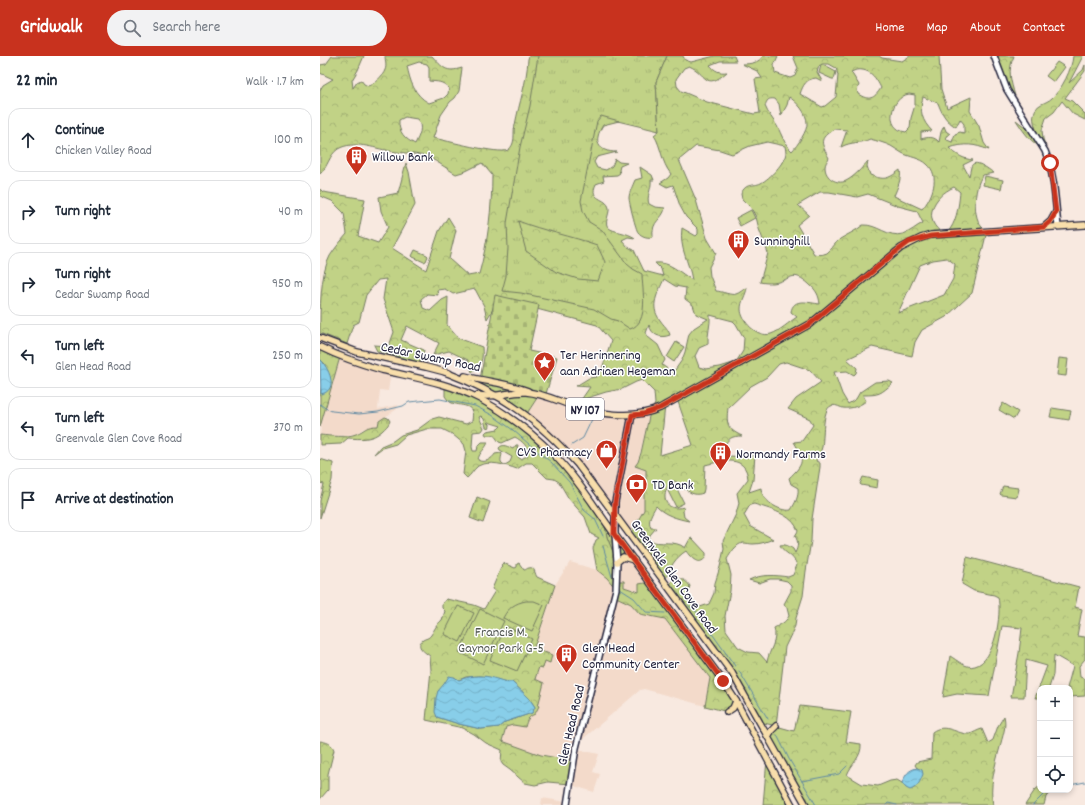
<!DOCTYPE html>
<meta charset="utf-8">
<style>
:root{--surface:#fff;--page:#f2f2f3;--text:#1f2937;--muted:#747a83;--line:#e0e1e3;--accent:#c8321e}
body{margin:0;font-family:Dekko,sans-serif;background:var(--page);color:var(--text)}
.controls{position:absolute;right:12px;bottom:12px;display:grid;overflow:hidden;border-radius:8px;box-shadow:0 2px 6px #0003}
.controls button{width:36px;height:36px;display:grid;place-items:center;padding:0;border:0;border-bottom:1px solid var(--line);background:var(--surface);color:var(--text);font:20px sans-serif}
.stop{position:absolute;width:12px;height:12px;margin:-9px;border:3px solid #c8321e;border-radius:50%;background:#fff}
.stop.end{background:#c8321e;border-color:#fff;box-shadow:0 1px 4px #0008}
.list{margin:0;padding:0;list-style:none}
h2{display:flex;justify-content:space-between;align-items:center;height:52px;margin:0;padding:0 16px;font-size:17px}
h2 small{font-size:13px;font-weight:400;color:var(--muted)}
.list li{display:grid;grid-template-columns:26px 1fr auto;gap:12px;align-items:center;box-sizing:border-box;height:64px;margin:0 8px 8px;padding:0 8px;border:1px solid var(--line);border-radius:12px}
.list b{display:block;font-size:15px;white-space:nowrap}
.list p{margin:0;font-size:13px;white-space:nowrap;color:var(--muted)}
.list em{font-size:13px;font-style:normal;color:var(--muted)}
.icon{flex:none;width:22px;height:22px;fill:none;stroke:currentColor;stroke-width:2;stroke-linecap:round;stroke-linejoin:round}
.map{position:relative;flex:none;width:765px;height:749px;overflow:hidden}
header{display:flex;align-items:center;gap:24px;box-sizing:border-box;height:56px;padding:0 20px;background:var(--accent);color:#fff}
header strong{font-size:19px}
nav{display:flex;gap:22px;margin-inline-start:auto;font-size:14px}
.search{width:280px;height:36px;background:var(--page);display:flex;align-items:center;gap:10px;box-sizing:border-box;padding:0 14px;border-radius:22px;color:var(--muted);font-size:15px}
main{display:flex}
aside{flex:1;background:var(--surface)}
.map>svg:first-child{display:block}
.built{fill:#f3daca}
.grass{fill:url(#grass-tufts);stroke:#727a60}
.forest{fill:url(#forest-crowns);stroke:#727a60;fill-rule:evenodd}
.cemetery{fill:url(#cemetery-stones);stroke:#727a60}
.pitch{fill:#c1d286;stroke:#727a60}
.water{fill:url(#water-waves);stroke:#5f89a3}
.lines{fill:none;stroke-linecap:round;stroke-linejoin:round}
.stream{stroke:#5f89a3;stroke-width:1}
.secondary-casing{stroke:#22223b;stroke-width:8}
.primary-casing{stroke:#22223b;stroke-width:8}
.secondary{stroke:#fff;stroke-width:5}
.primary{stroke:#f8deab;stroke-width:5.5}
.route{stroke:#c8321e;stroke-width:5}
.labels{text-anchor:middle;stroke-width:3;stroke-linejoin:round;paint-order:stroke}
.shield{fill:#fff;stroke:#646476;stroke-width:1}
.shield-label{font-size:13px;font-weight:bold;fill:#22223b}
.poi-label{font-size:14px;fill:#22223b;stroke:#fff;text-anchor:start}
.street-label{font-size:14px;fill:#22223b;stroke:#fff}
.park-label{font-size:14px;fill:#525752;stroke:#fff}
</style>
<header>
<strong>Gridwalk</strong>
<div class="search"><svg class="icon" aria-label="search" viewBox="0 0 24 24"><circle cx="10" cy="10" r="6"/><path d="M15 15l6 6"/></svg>Search here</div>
<nav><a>Home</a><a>Map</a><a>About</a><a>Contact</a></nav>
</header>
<main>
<aside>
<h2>22 min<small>Walk · 1.7 km</small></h2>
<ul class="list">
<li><svg class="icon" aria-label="ahead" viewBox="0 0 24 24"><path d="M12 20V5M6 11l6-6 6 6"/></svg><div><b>Continue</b><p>Chicken Valley Road</p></div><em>100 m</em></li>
<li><svg class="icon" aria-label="right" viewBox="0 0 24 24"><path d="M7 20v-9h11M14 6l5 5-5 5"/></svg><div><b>Turn right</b></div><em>40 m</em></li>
<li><svg class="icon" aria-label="right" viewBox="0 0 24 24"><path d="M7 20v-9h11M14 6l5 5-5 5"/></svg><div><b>Turn right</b><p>Cedar Swamp Road</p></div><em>950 m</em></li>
<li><svg class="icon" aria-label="left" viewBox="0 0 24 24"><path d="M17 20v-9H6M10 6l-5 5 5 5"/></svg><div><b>Turn left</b><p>Glen Head Road</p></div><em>250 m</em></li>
<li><svg class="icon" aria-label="left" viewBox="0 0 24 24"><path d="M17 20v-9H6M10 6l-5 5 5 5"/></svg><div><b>Turn left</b><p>Greenvale Glen Cove Road</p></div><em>370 m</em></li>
<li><svg class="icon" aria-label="arrive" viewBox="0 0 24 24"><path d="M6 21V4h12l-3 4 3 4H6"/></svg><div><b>Arrive at destination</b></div></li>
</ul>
</aside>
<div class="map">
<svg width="765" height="749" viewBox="0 0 765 749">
<defs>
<pattern id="grass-tufts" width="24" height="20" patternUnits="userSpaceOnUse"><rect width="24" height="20" fill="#c1d286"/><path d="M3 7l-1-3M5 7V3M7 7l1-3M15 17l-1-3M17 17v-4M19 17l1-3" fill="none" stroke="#a6b475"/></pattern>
<pattern id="forest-crowns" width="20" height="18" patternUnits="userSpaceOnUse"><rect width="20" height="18" fill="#c1d286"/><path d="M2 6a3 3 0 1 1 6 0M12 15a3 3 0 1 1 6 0" fill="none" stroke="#a6b475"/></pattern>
<pattern id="cemetery-stones" width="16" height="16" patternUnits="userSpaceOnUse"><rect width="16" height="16" fill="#c1d286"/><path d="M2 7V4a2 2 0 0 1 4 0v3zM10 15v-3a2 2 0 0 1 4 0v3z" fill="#a6b475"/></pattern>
<pattern id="water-waves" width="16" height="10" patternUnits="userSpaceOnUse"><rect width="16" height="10" fill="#88cee9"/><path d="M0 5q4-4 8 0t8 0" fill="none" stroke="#75b1c9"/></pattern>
</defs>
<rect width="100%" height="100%" fill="#f8e9e0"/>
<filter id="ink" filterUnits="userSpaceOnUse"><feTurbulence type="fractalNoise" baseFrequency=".025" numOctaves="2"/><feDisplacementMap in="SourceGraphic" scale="8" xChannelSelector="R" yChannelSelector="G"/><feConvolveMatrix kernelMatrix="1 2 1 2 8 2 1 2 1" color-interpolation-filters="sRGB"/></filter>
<g filter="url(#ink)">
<!-- built -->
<g class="built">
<polygon points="20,301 71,316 68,335 60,334 58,353 78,349 77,353 59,365 58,370 43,373 36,378 16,380 0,379 2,363"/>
<polygon points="219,339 256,351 294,358 330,356 318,406 327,416 325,421 326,428 324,436 324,454 309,478 258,409 206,359"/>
<polygon points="299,503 311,503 330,526 320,536 304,531 297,525"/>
<polygon points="250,506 277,514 287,522 296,533 295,540 311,548 320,558 345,563 390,622 385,650 324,633 320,634 257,688 256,693 279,698 273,716 280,718 274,736 251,729 231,700 221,699 182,686 186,671 207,663 217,650 223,627 215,624 219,610 214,592 235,529"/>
<polygon points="222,742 247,746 247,748 252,749 221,749"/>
</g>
<!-- grass -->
<g class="grass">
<polygon points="213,0 347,0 336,26 339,75 281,61 264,144 331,223 320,281 175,239"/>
<polygon points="150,323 219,339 206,359 153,326"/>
<polygon points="284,465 315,505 307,501 297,506 287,481"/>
</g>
<!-- forest -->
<g class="forest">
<path d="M12,0h32l-6,14 -6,10 1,8 4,-6 4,-2 3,4 4,2c6,-2 15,-10 17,-16 2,-4 0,-10 0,-14h47c11,12 14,17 30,12l-3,23 -4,7 -5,4 -9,13 -8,23c12,2 66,17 75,12 2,-1 4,-4 5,-7 2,-5 0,-12 2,-18 4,-22 12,-43 13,-66l1,-3h9l-8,50 -10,41 -13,76 1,25 -2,28 -4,15 19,2 73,16 17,10 7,2 12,8c20,-6 12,-40 12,-55l-9,-5 -6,-5 -25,-34 -13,-8 -6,-11 -2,-10 16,-80 4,-5 18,5 -16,4c-10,16 -6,27 14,27l-20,5 -3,5 3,6 9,2 6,-4 3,-7 4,3 8,1 -7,3 -1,4 1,3 -3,2 -14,1 1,5 -8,3c-8,17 11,13 13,24 1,6 -6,16 0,20 4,4 18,4 26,10l-7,-1 -6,3 6,7 6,3 10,21 19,5 -2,-7 -6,-6c15,-2 25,10 37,17 -3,-19 -13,-31 -10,-52l14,8 2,-2v-5l-12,-12 -6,-11 -7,-21 -6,2 -7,-4 8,-5 3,-4c-10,-12 -9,-26 -17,-39l5,-4 -3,-49 11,-26h16l2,4 6,2 24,-6h19l2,5h-16l-10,4c5,6 9,8 17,7 -23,20 -20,1 -38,-6l-5,2 -8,11 1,7 4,5 26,11 47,12 6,-1 -5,-34 7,-1 -5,-7 -15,-7c8,0 17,-1 21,-8h15l-4,9 1,8 15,5 5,-2 3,-8 -5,-12h86l3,2 20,3 8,-5h29l2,33 6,19c8,-4 16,-7 24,-11l-1,14 9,15 5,17 5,7c-15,-6 -24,-7 -40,-2 8,7 14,11 24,12l-10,5 6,11c1,-3 1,-6 2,-9 3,-10 18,3 23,6l-11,2c-10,12 -12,49 4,56l-15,62 -26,24 -24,13 -7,12 -3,14 -40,-9 -25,12 10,9 -1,5 -2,2 -7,-4 -13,1 8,22 6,10 8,-5 4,-7 15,-10 14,-1 4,2c-13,11 -13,12 -30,12l3,6c-7,5 -14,8 -23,7 -4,-1 -8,-4 -12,-2 -9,3 -7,32 -9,41 -1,5 -4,9 -6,14l4,2v4l-8,52 -1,22 -5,30 -3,25 -7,22 -1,8 -10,21 -9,79 18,5 6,-25 51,6 -5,30 15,2c1,13 -10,20 -14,31l15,9 16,2 12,-5 7,-1 5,3 4,5 16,-18 -5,-2 -2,-3 2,-3 14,-3 1,-27c13,-10 26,3 38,2 3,-1 8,-4 12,-5l6,14 5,-3 5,-14 6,-10c3,11 -2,21 -4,31 -5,18 -11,40 -7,58h-187l-38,-68 8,-11 -16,-4 -19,-34 -71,-103 3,-6c7,-2 13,1 17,7l-2,6c2,7 6,9 9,16l12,-4 5,-11 1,-10 5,-16 4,-18 -1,-8 13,-27 3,-11 -2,-10 11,-14c-2,-25 -26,-18 -43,-14l-1,24 -1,4c-12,5 -19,-6 -28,-12l-5,2c-10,14 -5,29 14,24l-1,4 1,6 5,4c-11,-2 -25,-6 -33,-15 -4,7 -9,14 -5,22h5l-6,7 -2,5c12,6 27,-1 37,8l5,-9 2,-1 14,15v4c-7,10 -15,1 -20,-6 -11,7 -16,16 -20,28l-3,-1 -33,-44 14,-24v-18l2,-8v-14l-11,-4 3,-4 3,-9 9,-41 5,-8 -1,-12 -12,-12 -6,2 -14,7 -16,3 -25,8 9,-13 -14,-1 13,-8 7,-1 5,-5 10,-31 -14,-16 -98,-26 -12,20 -3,-13 -9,-17 -22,5 -8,-5 -8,1 1,5 -11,-1 -6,5 2,9 7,3 12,-11 6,-3 -1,28 11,13 24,9c1,12 0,18 -10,25l-4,-12 -19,-9 -16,4 6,-12 -32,-17 -6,14 23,10 -3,13 -44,-12 -3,-6 15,1 5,-14 -11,-33 3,-20 -8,1 -12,15 -7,27 -6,3 -6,19 -27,-11c0,-22 0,-59 10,-77 5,-8 11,-15 17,-22l-3,-21 -12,-12 -12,-5v-7l3,3 42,7 -7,37 20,7 10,-16 -7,-16 -2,-14 19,-4 8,-30 3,9 6,33 -23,43 34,22 13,-39 9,-14 8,13 -7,29 19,17 11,-2c9,-32 13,-66 13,-99l-10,-12 -16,8 -10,3c-9,-5 -23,-16 -32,-18 -11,-3 -23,-3 -34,-5 -17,-3 -36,-11 -52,-2 -9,6 -10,18 -18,25v-84l3,-5 10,-6 -13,-6v-8l6,-1zM99,6l8,2 2,3v14c9,1 13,0 20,7l-1,6 -4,4 -15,5c-15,-8 -19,-22 -22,-37zM502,8h7l7,4 2,7 -2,22 -11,9 -3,1 -22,-13c3,-9 6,-15 16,-16l6,3 -5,-9 2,-6zM536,14c14,-2 20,8 25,18 -7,11 -12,13 -23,6l-1,-4 2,-5 -8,-13zM589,38l6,1v10l-4,13 -1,10 -4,4c-23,-3 -15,-35 3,-38zM469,41c8,5 18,16 18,26 1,7 -10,23 -15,28 -8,-7 -10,-16 -15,-25 -4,-7 -9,-12 -12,-20 2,-6 3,-8 10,-7l4,5 2,12 6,-11zM603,41l15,6c4,11 8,18 18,24l4,-8 4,5v9l-4,-1 -5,2 -3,8 -5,-2 -1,-4 4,-2 -4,-3 -2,-5 -3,6 -2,10c-5,-6 -11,-5 -18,-3v-7l11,-1c-10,-10 -13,-20 -9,-34zM85,61l12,2c7,8 2,17 -2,25 -10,-5 -17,-12 -16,-24zM514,73l13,1 -6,17c11,-6 19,-3 29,-8 7,2 15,4 21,7 4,2 7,5 11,7 7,4 19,5 25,11 14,12 5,34 -5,45l-28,-13c3,-8 8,-17 6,-26 -13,10 -16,10 -30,5l-3,-9 1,-5c-6,7 -14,16 -22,20 -9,4 -21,-3 -21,-14 0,-3 2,-6 4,-9 -8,-15 -11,-19 5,-29zM447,86l18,4c0,2 1,4 1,6 0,10 -17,27 -25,31 -8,4 -15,-1 -20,11l1,5 9,9 5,9 3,12 9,24 -8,29c4,1 8,1 13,1 18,-2 19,-15 37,2 6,5 9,10 10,19 -11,-1 -27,-7 -29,8l6,5c-8,5 -17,14 -26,17 -14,4 -30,-13 -30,-25 0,-8 5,-14 6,-21 -4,1 -7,5 -11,6 -4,2 -15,-3 -20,-3l-6,-15 -1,-9 7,-14 -9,-15 -11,-38 -17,-40 17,-14 24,4 12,4 18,-8zM634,131l6,5c-1,12 -4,37 -16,42 -23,-14 -11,-38 10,-47zM500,136h9l28,5 11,-3 30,12 19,5 6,12c-7,3 -12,9 -20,11 -15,4 -26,-10 -40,-9 -7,6 -15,9 -23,14 -5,4 -8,10 -13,14 -5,2 -9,2 -13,1l-17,-29 12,-10 -11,-10zM627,202l8,6 -2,15 -9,16 -46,18 22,-48 13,-5zM344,223l11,7 11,2 -1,11 8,6 3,9 12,5 -14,9 -5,6 -4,18 -3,8 -7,10h-6l-7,-5 3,-5 -7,-15 -10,-8 -2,-4 3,-8c3,10 11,14 21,10 -2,-7 -6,-9 -10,-15 -11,-14 -2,-27 4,-41zM390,259l23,6 3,3 8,14 -1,13 -7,11 -16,5 -14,2 -7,-2 -4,-11 4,-8 9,-4c-1,-10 3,-19 2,-29zM466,306l24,8 11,12 -25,17 -8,10 22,10 3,6 -11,16 -8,1c11,18 10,22 -5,36l2,6 7,4c1,9 -3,15 -7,22 -12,2 -30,-10 -30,-22l-12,4 4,-12 2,-25 -6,2 -20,-1 -2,-2 -3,-7c4,-9 8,-11 18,-11 -15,-7 -16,-12 -14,-28l23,-22 16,-9 12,-13zM357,343l16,46 -33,10 5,-50zM434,448c15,5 39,10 44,27l-3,5c4,6 3,11 0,17l-2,-4c-4,-3 -8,-5 -13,-4 4,9 13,9 17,20l-4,10 -5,2c-13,-2 -27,-3 -39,3l10,3 11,-4h8l9,2 4,4v6l-7,13 3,4 2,8c-4,7 -8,8 -15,12 4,13 -5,22 -7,34l-8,-9 -11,-1 -10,-5 -12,-17 -1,-14 5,-25 1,-16 -4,-16c4,-6 9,-15 16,-16 4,0 7,1 10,1 7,0 13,-2 20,-5l-23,-13 -6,-11 6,-10z"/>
<path d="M678,0h16c-7,15 -3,25 1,40l-7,-8z"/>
<path d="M753,0h10l-14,27 14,-13 2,-5v6l-20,27 7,3 13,13v6l-12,-6 -11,-13 -8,11 -8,6 -4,12 1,9 5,13c-17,-10 -21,-15 -32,-32l23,18c-2,-7 -7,-17 -5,-24 2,-11 12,-10 18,-16 10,-9 20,-29 21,-42z"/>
<path d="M320,111l12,8 2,5h-3c1,9 -5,16 -2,24l6,3 10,1c-2,12 -14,12 -12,29 -5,1 -11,0 -15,-5 -2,-2 -9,-30 -9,-34 0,-5 4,-13 6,-18l7,-2z"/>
<path d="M198,165c26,10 53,15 79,24l8,17 -7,19 -20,-2 -22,-7 -30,-21z"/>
<polygon points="0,291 20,301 0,371 0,338 5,308 0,303"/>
<path d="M125,328l56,28 54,44 49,65 3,16 10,25v19h7v6l15,5v-8l11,-2 86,119 -8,11 -23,-6 5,-28 -45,-59 -25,-5 -9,-10 -17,-8 2,-7 -9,-11 -10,-8 -4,-22 3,-8 3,-2 -8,-4 -6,-17 -16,-18 -10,-17 -5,-3 -7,-1 -15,-15h-6l-9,6c-11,-4 -28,-9 -39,-3 -5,4 -7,9 -11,12l-4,-4 3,-23 -2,-7 -12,-10 -10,-5h-15l-21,6 -10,9 -14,4 -8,6 7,-8 12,-5 8,-6 16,-5 15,-11 7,-2 27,7 6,-3c3,-18 -8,-14 -20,-18 -3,-1 -5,-4 -7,-7zM161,360l3,3 2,8 3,1 1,-2v-2l-3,-1 1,-1 13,4 -3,3 -11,2 -2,2 1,2c10,0 8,0 13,7l3,1 13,-6c7,4 15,10 12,19l-6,3 -2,-1 -3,-5 2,-8h-2l-3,4c-5,-2 -10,-6 -14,-1l1,2 12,7 -2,5 -5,3c-6,-2 -4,-6 -3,-11l-1,-1 -6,1c-3,5 -11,10 -17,6 1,-8 8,-11 10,-18h-6l-4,4 -1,5h-4l-1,-4 1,-15 9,-1 2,-3 -5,-11z"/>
<path d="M65,361l3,1 2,3c-2,5 -4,6 -8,10 -10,9 -21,8 -34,7l-7,6 -21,1v-10c11,1 26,3 36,-1 10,-4 9,-8 22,-8l1,-5z"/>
<polygon points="0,403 13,407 12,424 0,462 0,445 4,428 0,427"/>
<path d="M647,501l112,30 -4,20 7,2 -5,27 8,1v22l-6,7 1,11 5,2v17l-15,1v-9h-3l6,-22 -19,-11 -1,20 -4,13h-9v10h-5l12,-32 -21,-6 -2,37h-13l8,-44 3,-25 -20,-2 -13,70 -32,-2 -14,3 7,-41c7,4 16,13 25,10 20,-5 27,-52 23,-69l-4,-2 -20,-4 -12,-7z"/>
<path d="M183,507l12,5 2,-1v-3l2,-1 5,7c2,0 3,-2 5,-2 6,-2 6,7 8,9l18,8 -21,63 18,7 -2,8 -5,-2 -2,7 -4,-1 -4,12 9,4 -6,23h1l-4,8c-7,3 -8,6 -10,13l-12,-2 -7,2 -4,14 39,14 33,6 -4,23 -22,-2 -13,3 -10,-2 -15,-13 -7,-5 -2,-3 1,-12 -16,-7 -12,-9 -11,-6 -37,-8 5,-50 -1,-14c-4,-3 -16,-10 -7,-16 3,-2 5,-1 8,-5 4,-6 5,-10 11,-15l3,-9 -3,-3v-4l4,-5 28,6 10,4 11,-18 -3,-2zM159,620c11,1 22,6 33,6l17,16 6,9 -3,6 -27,9 -6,5 -18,2 -22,-5 -22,-7 1,-26 16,-14 5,3 7,-3z"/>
<path d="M0,685c6,1 12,2 14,9l-6,24v16l-8,9z"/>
<polygon points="447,703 472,749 443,749"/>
<polygon points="720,730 720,734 732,734 726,741 724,749 705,749 715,734"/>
</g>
<!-- cemetery -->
<g class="cemetery">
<polygon points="175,239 219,249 209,295 237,301 225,341 160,324"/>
<polygon points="157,441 170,446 163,467 150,462"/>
</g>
<!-- pitch -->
<g class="pitch">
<polygon points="737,6 745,11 734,26 726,20"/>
<polygon points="501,9 503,9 516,16 514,23 512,23 499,17"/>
<polygon points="665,120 683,124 681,133 663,129"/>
<polygon points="431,154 435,162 420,170 416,162"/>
<polygon points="95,194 107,199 108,200 106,205 104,206 93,201 92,200"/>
<polygon points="356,286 364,291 354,306 347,301"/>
<polygon points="739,302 748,303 746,320 737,319"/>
<polygon points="683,347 698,356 694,363 679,354"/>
<polygon points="732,352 751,355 749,364 730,361"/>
<polygon points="543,421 558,424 557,432 541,429 540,428"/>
<polygon points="683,430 698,432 699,433 697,441 681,439 680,438"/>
<polygon points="356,431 364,447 356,451 348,435"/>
<path d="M206,545h8l10,4 -12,26 -29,-13c5,-10 12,-15 23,-17z"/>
<polygon points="138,550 154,557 140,586 124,578"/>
<polygon points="160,553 184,565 163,608 139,596"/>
<polygon points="186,570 212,583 197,615 170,604"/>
</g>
<!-- water -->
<g class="water">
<path d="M0,303c8,8 20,31 1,35z"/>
<path d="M129,620l5,1 5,3c10,-4 21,-5 31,-3 8,2 14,5 22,5l17,16 6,9 -3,6 -27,9 -6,5 -18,2 -22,-5 -22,-7 -2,-5 1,-14 2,-7 6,-7z"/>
<path d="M597,712l5,2 1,4c-3,8 -5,13 -13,16l-4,-2 -4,-5c4,-9 6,-13 15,-15z"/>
</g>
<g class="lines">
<!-- stream -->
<g class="stream">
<polyline points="0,348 5,352 12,355 39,358 58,356 83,350 89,346 120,343 155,350 172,359 193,374 218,396 231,406 250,427 264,454 275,463 283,480"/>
<polyline points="252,389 263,382 274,359"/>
<polyline points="283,490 292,521"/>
<polyline points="300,533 314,542 326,556 345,557"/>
<polyline points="369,550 376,555 415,610"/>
<polyline points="419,615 448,663"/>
<polyline points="457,679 469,703 496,749"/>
<polyline points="482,725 519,718 527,710"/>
<polyline points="750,729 765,726"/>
<polyline points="566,749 568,747 577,749"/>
<polyline points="713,749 727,735 731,734"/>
</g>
<defs>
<g id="secondary">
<path d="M674,0l13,34 38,61c10,24 10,50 13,75"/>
<polyline points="247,749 256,692 296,533 297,506 295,478 295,446 312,359"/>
</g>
<g id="primary">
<polyline points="724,171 731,165 736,156"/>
<polyline points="0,282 37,296 106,311 129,317"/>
<path d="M0,291c20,10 41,17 62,23 34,8 67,13 98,29 28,15 53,34 75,57 23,23 40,52 60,79 36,48 72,97 108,146l13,20 56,104"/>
<path d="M125,316c58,22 92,47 133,93l154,208 74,132"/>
<path d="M145,320c21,6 43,7 63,15"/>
<path d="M158,339c16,4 32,-4 48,-3 15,1 30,8 44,13 27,9 63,15 90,3l150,-84 91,-76 20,-10 10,-3 154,-10"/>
<polyline points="297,506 303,501 314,504"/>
<polyline points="407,656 413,652 416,645"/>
<polyline points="448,681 451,675 456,670"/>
</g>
</defs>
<!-- secondary casing -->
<use href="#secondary" class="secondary-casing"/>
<!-- primary casing -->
<use href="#primary" class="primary-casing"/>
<!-- secondary -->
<use href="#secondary" class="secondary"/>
<!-- primary -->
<use href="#primary" class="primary"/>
</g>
</g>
<g class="lines" filter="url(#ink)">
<!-- route -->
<polyline class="route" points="403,625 294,478 295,446 312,359 323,358 340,352 490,268 573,198 589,186 611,180 724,171 730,166 736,156 730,107"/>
</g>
<!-- icons -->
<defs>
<symbol id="building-pin" viewBox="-11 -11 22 30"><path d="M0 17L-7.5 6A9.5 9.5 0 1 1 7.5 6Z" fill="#c8321e" stroke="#fff"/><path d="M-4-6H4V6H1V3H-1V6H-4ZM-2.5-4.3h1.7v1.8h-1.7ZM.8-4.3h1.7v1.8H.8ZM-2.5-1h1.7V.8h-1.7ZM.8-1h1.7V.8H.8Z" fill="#fff"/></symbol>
<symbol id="sight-pin" viewBox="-11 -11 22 30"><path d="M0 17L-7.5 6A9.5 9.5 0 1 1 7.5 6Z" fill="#c8321e" stroke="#fff"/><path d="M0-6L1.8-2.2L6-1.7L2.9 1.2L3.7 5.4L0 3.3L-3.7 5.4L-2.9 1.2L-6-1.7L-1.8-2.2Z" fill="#fff"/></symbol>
<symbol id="shop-pin" viewBox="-11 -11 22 30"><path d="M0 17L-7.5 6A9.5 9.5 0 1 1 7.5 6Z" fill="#c8321e" stroke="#fff"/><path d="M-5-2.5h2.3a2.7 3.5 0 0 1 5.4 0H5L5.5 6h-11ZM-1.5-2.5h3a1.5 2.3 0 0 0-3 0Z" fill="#fff"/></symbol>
<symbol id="bank-pin" viewBox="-11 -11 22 30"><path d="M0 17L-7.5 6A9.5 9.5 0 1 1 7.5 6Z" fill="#c8321e" stroke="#fff"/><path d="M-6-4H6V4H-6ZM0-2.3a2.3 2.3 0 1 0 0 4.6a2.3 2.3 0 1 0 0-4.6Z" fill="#fff"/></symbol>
</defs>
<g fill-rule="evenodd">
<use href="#building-pin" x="24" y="88" width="25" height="34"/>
<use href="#building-pin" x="406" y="172" width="25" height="34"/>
<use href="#sight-pin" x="212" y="294" width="25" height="34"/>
<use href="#shop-pin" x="274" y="382" width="25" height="34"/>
<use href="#building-pin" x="388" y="384" width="25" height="34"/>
<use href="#bank-pin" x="304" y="416" width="25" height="34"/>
<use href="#building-pin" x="234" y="586" width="25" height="34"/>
</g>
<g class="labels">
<!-- shield labels -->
<rect class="shield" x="246" y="342" width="38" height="22" rx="3"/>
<g class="shield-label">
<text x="265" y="358">NY 107</text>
</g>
<!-- poi labels -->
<g class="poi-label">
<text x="52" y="105">Willow Bank</text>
<text x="434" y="189">Sunninghill</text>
<text x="240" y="303">Ter Herinnering<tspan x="240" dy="16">aan Adriaen Hegeman</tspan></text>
<text x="272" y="400" text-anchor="end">CVS Pharmacy</text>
<text x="416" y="402">Normandy Farms</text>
<text x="332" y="433">TD Bank</text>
<text x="262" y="596">Glen Head<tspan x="262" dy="16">Community Center</tspan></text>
</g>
<!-- street labels -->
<g class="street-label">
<text transform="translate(111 300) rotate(12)" y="5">Cedar Swamp Road</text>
<text transform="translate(355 520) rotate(54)" y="5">Greenvale Glen Cove Road</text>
<text transform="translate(250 669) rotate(-77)" y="5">Glen Head Road</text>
</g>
<!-- park labels -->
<g class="park-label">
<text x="181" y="580">Francis M.<tspan x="181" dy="16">Gaynor Park G-5</tspan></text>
</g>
</g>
</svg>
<div class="controls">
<button>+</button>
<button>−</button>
<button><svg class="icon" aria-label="locate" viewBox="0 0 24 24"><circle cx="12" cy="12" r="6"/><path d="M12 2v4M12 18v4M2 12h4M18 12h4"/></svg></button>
</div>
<div class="stop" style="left:730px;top:107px"></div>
<div class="stop end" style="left:403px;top:625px"></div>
</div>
</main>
